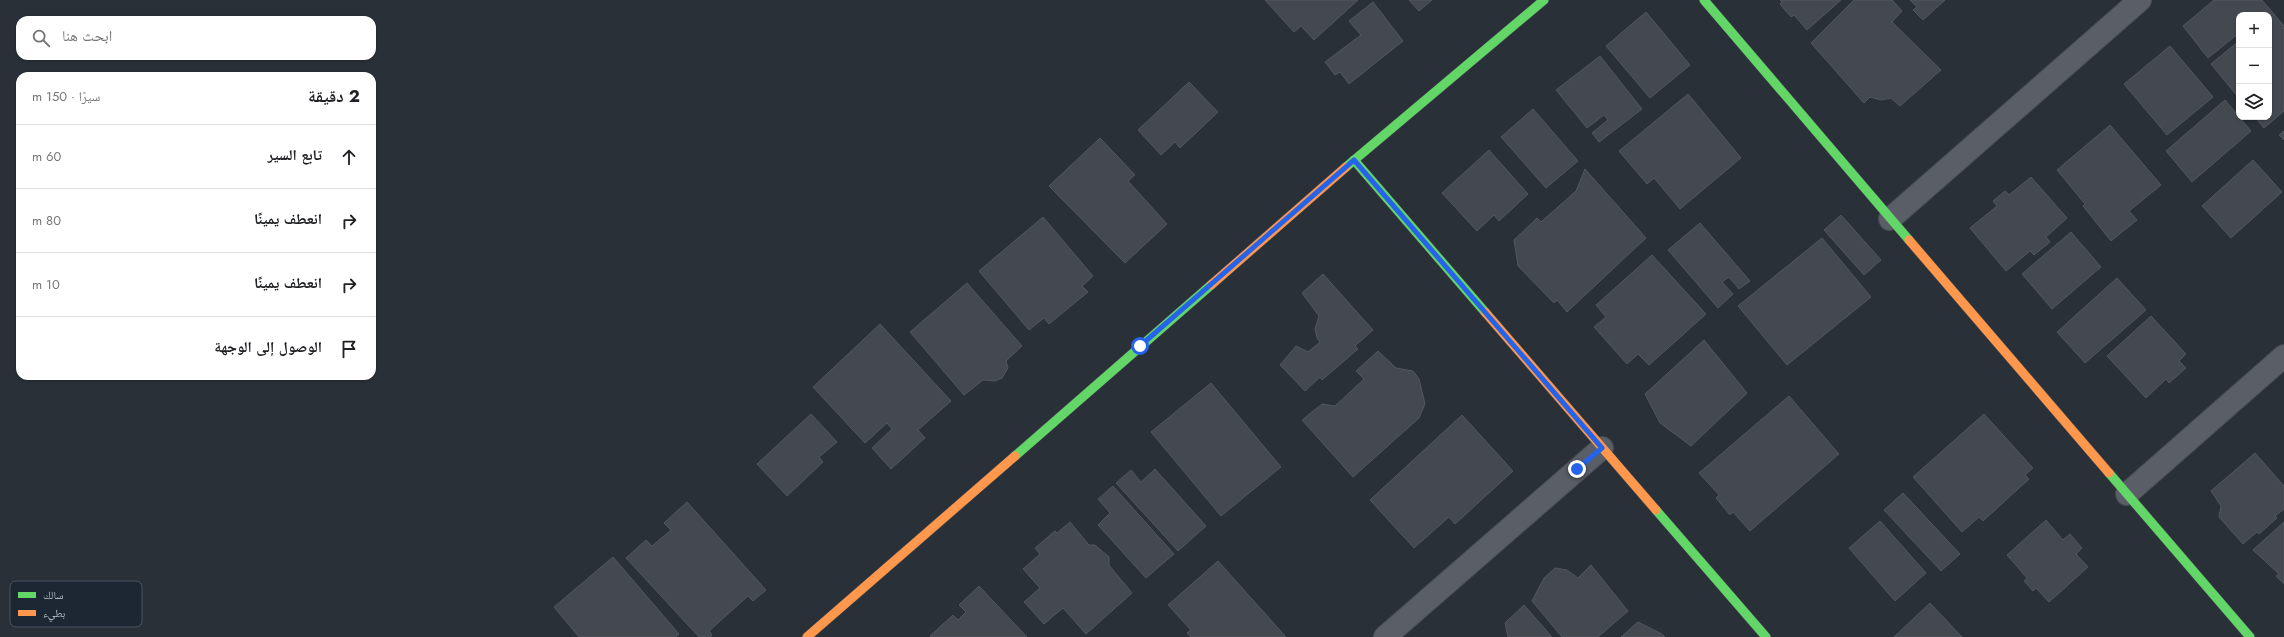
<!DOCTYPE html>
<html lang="ar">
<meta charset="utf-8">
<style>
:root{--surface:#fff;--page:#f6f6f6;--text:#202124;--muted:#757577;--line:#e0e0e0}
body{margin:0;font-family:Jost,"Noto Naskh Arabic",sans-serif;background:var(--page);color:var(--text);direction:rtl}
.controls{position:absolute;right:12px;top:12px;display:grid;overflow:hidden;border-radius:8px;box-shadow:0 1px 3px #0004}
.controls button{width:36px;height:36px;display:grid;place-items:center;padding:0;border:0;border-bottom:1px solid var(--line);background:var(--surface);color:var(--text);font:20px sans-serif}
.stop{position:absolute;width:12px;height:12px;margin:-9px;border:3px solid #2563eb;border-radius:50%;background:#fff}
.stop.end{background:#2563eb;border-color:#fff;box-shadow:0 1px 4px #0008}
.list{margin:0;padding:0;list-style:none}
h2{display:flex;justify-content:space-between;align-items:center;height:52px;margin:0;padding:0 16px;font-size:17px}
h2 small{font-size:13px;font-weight:400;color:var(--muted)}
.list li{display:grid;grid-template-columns:26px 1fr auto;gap:12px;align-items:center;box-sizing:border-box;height:64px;padding:0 16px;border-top:1px solid var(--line)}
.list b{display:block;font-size:15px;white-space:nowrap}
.list em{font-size:13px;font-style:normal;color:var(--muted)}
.icon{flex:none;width:22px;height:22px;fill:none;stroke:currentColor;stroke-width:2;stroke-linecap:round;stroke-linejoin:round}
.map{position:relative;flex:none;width:2284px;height:637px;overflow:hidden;direction:ltr}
.search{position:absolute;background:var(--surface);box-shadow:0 1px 3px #0004;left:16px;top:16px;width:360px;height:44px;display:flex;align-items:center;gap:10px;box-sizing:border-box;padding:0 14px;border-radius:12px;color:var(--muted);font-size:15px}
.panel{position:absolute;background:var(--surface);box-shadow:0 1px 3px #0004;left:16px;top:72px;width:360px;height:308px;border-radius:12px;direction:rtl}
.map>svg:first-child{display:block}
.building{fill:#444950;stroke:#52575f}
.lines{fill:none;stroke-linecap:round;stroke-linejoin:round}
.street-casing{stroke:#484c53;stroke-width:24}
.fast-casing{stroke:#484c53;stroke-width:10}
.slow-casing{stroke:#484c53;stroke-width:10}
.street{stroke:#5a5e66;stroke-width:22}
.fast{stroke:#63d668;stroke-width:9}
.slow{stroke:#ff974d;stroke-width:9}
.route{stroke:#2563eb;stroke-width:5}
.key{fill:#1d2633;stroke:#4a5360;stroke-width:1}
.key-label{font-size:11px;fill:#b4bcc9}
</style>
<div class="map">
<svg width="2284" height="637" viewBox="0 0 2284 637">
<rect width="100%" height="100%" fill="#2a3038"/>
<!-- building -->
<g class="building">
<polygon points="1265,0 1358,0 1314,40 1301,26 1294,32"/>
<polygon points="1409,0 1432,0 1419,11"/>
<polygon points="1780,0 1841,0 1807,30 1794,15 1791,17 1780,4 1782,2"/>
<polygon points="1854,0 1892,0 1902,11 1892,22 1941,70 1900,106 1891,98 1881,100 1870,97 1864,103 1811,43"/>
<polygon points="1910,0 1945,0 1923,20 1913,10 1917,7"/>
<polygon points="2214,0 2262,0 2284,26 2284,111 2264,128 2255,117 2269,117 2269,15 2239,15 2239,33 2208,58 2183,26"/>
<polygon points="1373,2 1403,41 1349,84 1340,72 1335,75 1325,62 1361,35 1349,21"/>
<polygon points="1646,12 1690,65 1650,98 1606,46"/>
<polygon points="2239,41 2239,98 2211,64"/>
<polygon points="2170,46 2213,97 2167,135 2124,84"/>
<polygon points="1600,56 1642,109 1599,142 1592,133 1608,120 1604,115 1587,128 1556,90"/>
<polygon points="1189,82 1218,112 1180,148 1175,142 1161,155 1138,130"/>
<polygon points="1688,94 1741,158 1680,209 1654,178 1647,184 1619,151"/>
<polygon points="2225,100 2251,131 2192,182 2166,151"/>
<polygon points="1533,109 1578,161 1546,188 1501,137"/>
<polygon points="2110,125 2161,185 2129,211 2137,220 2111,241 2083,206 2085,204 2057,170"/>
<polygon points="2284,131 2284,140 2279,135"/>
<polygon points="1100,138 1135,175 1128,181 1167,224 1125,263 1049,186"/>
<polygon points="1489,150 1528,194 1499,221 1494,215 1477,231 1442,193"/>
<polygon points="2253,160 2282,192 2231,238 2202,206"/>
<polygon points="1585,169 1646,238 1567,312 1557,300 1554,303 1518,266 1514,240 1537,218 1541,222 1576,191"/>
<polygon points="2031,177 2067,218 2046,237 2050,242 2034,255 2030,251 2006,271 1970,228 1997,206 1993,201 2005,191 2009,195"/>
<polygon points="1841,215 1881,260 1864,275 1824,230"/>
<polygon points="1043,217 1093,276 1082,286 1088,292 1049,324 1044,318 1029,330 979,271"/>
<polygon points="1700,223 1750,281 1739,289 1729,277 1722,282 1733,294 1718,308 1668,250"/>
<polygon points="2071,232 2101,267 2052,309 2022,274"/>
<polygon points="1822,238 1871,297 1787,365 1738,306"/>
<polygon points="1652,255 1706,314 1649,365 1638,354 1627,364 1594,327 1606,317 1596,305"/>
<polygon points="1323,274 1373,330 1355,346 1358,349 1322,380 1320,377 1305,391 1280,365 1296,346 1308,352 1320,342 1317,338 1315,329 1319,316 1302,293"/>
<polygon points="2117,278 2146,310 2085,363 2057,332"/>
<polygon points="967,283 1022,346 1006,361 1008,368 1002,378 995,381 983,380 964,395 910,332"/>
<polygon points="2151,316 2186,354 2179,361 2186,368 2169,383 2166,379 2146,398 2107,356"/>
<polygon points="880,324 951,401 918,430 925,438 891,469 872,448 892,429 887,423 865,443 813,387"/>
<polygon points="1704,340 1747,393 1691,446 1660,423 1645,394"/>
<polygon points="1378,351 1396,368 1413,371 1419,379 1425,404 1419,418 1353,477 1302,420 1322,404 1335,406 1364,379 1356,371"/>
<polygon points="1211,383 1281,467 1221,516 1151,432"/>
<polygon points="1789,396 1839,454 1750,531 1733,512 1730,515 1716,498 1719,495 1699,473"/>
<polygon points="811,414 837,442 819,457 823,462 787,496 757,464"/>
<polygon points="1984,414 2033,468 2025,475 2029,479 1983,521 1979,517 1962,532 1913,477"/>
<polygon points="1462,415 1513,471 1455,524 1449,517 1414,548 1370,500"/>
<polygon points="2255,453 2284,486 2284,509 2275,516 2277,518 2259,534 2257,532 2243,544 2219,517 2221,506 2211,491"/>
<polygon points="1155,469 1206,526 1178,551 1116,483 1131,470 1141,482"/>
<polygon points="1113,486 1174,554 1146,578 1098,525 1110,513 1098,499"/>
<polygon points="1903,493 1960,554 1941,571 1884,510"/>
<polygon points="687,502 766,590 753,601 748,596 709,631 712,635 710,637 699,637 626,558 646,540 652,546 671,530 664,523"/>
<polygon points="2046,520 2063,540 2070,534 2082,548 2076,554 2088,567 2049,602 2036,588 2033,591 2024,581 2027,578 2007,555"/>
<polygon points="1880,521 1926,573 1895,601 1849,548"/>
<polygon points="1070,522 1089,545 1095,545 1109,557 1109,565 1132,593 1086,634 1063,608 1044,624 1024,602 1040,588 1023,569 1040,554 1035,548 1055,531 1057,533"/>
<polygon points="2284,522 2284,584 2276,576 2279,574 2253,550"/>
<polygon points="613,557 679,634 676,637 579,637 554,607"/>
<polygon points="1218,561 1286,637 1191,637 1187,633 1191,630 1168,605"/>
<polygon points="1591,565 1628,611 1598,637 1562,637 1532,601 1544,578 1555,568 1567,570 1578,578"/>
<polygon points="979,586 1027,637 931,637 930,636 953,615 958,620 966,612 959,605"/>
<polygon points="1930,603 1962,637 1894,637"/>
<polygon points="1524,605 1552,637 1508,637 1505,623"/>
<polygon points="1638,622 1662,634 1665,637 1621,637"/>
</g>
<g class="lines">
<defs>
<g id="street">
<polyline points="1890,219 2140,0"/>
<polyline points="2127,494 2284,356"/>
<polyline points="1385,637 1602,448"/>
</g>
<g id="fast">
<polyline points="1704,0 1909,240"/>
<polyline points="1354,160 1485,312"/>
<polyline points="1346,167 1544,0"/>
<polyline points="1015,456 1211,285"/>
<polyline points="2109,473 2250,637"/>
<polyline points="1656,510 1766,637"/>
</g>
<g id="slow">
<polyline points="1909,240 2109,473"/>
<polyline points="1211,285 1346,167"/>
<polyline points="1485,312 1656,510"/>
<polyline points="807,637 1015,456"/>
</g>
</defs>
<!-- street casing -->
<use href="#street" class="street-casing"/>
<!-- fast casing -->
<use href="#fast" class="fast-casing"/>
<!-- slow casing -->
<use href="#slow" class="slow-casing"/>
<!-- street -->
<use href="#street" class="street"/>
<!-- fast -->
<use href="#fast" class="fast"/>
<!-- slow -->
<use href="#slow" class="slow"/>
</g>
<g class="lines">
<!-- route -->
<polyline class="route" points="1140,346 1354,160 1602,448 1577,469"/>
</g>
<!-- legend -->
<rect x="10" y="581" width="132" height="46" rx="6" class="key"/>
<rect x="18" y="592" width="18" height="6" fill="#63d668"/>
<rect x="18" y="610" width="18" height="6" fill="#ff974d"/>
<g class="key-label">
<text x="43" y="599">سالك</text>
<text x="43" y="617">بطيء</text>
</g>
</svg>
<div class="controls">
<button>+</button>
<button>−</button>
<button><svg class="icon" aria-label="layers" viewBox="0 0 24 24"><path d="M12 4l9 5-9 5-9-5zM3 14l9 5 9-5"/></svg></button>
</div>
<div class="stop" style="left:1140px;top:346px"></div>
<div class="stop end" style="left:1577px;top:469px"></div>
<div class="search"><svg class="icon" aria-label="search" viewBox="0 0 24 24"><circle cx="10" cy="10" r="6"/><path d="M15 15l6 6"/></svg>ابحث هنا</div>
<section class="panel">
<h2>2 دقيقة<small>سيرًا · 150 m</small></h2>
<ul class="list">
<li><svg class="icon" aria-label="ahead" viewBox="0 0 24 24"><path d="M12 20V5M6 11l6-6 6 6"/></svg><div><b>تابع السير</b></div><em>60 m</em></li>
<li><svg class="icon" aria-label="right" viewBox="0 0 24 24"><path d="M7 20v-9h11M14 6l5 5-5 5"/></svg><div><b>انعطف يمينًا</b></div><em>80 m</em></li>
<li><svg class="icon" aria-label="right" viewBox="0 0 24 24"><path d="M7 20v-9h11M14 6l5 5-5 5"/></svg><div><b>انعطف يمينًا</b></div><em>10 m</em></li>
<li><svg class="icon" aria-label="arrive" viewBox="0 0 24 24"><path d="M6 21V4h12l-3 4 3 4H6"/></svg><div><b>الوصول إلى الوجهة</b></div></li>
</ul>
</section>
</div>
